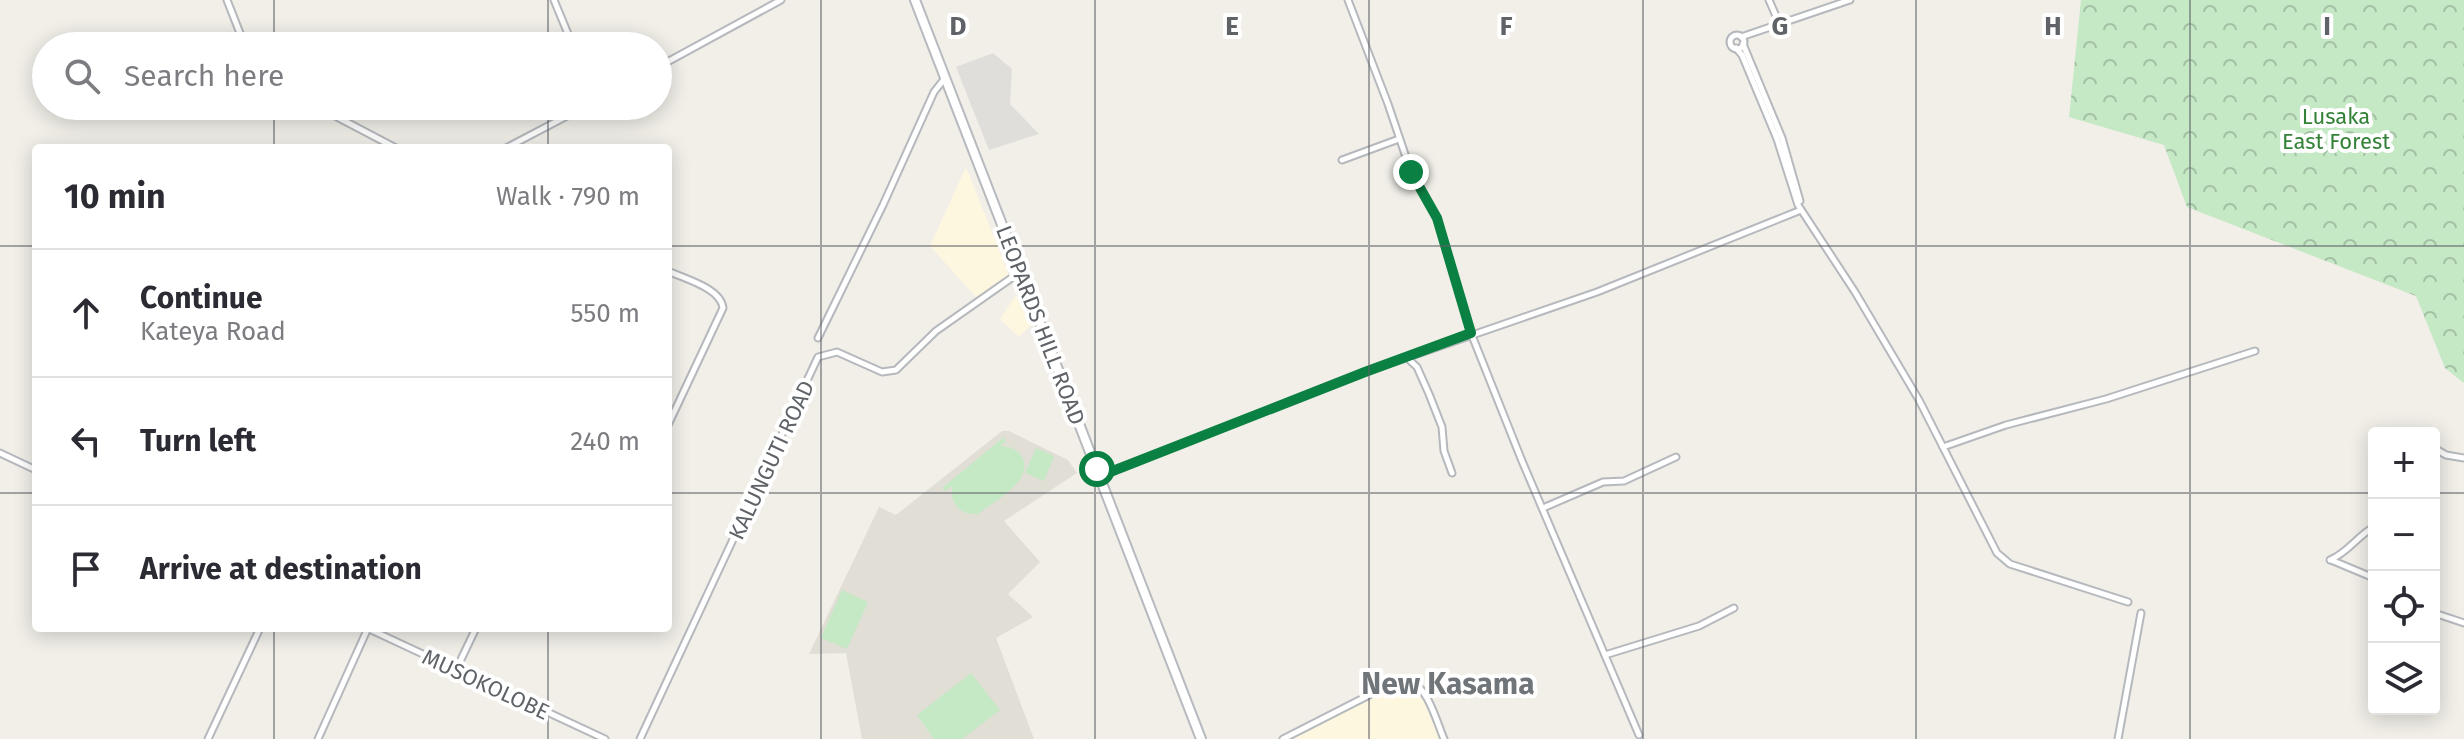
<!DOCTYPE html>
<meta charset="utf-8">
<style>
:root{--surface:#fff;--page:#f7f7f7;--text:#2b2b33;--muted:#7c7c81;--line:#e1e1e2}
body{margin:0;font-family:"Fira Sans",sans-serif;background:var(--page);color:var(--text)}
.controls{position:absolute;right:24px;bottom:24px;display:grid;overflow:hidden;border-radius:8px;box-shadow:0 4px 20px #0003}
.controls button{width:72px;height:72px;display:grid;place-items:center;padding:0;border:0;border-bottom:2px solid var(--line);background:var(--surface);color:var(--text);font:40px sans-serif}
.stop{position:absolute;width:24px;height:24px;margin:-18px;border:6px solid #0b8043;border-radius:50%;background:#fff}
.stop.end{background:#0b8043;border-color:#fff;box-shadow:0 2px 8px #0008}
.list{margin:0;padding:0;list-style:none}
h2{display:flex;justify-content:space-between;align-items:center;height:104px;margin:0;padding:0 32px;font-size:34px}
h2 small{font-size:26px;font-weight:400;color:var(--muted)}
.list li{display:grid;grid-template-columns:52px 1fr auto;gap:24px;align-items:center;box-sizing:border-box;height:128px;padding:0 32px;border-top:2px solid var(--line)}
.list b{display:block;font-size:30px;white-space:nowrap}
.list p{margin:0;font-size:26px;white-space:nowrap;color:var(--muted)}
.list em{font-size:26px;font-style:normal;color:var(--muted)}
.icon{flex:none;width:44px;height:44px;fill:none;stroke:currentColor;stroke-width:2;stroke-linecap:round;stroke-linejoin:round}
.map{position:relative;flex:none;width:2464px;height:739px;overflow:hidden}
.search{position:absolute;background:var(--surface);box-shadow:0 4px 20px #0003;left:32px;top:32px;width:640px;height:88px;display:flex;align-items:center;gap:20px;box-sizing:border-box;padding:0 28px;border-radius:44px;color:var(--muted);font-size:30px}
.panel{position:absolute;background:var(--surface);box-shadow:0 4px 20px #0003;left:32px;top:144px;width:640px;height:488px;border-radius:8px}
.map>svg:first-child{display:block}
.commercial{fill:#fef7e0}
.industrial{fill:#e0deda}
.education{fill:#e1ded6}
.grass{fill:#c5e8c5}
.forest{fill:url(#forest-crowns)}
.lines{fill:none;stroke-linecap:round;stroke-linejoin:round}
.street-casing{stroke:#b5b8bc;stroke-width:9}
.secondary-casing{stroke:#b6babf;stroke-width:12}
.street{stroke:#fff;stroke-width:5}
.secondary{stroke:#fff;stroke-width:8}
.route{stroke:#0b8043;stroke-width:10}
.grid{fill:none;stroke:#5f6368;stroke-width:2;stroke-opacity:0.55}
.labels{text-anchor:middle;stroke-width:8;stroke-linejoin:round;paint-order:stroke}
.park-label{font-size:22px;fill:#348238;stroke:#fff}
.street-label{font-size:22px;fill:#5f6368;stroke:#fff}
.district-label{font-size:30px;font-weight:bold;fill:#70757a;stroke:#fff}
.grid-label{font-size:26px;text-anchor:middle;font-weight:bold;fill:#5f6368;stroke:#fff;stroke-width:8;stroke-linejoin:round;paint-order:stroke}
</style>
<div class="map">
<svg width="2464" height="739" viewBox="0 0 2464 739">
<defs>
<pattern id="forest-crowns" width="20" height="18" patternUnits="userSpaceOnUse" patternTransform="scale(2)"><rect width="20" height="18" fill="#c5e8c5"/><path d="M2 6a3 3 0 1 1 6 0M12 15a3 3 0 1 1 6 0" fill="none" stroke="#a3c0a4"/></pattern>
</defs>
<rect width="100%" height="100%" fill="#f1efe8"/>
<!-- commercial -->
<g class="commercial">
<polygon points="966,167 1009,275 976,297 930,246"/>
<polygon points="1016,295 1031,325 1019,337 1000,319"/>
<polygon points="1413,686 1421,692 1439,739 1289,739 1398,687 1403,691"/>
</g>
<!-- industrial -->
<polygon class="industrial" points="993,53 1012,69 1010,104 1039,134 989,150 956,67"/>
<!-- education -->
<polygon class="education" points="1002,431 1009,431 1068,460 1077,473 1004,521 1040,562 1008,594 1033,617 996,638 1034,739 862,739 846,653 809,654 879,507 896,515"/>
<!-- grass -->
<g class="grass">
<path d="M1004,437l2,4 -6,5c9,1 17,2 22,11 13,24 -29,45 -44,57 -18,1 -28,-10 -26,-28l-7,5 -3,-3z"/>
<polygon points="1036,448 1054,456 1044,481 1025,473"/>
<polygon points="842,590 868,602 847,649 821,638"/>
<polygon points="971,673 1000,710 962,739 934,739 917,715"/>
</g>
<!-- forest -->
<polygon class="forest" points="2081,0 2464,0 2464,383 2445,368 2416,296 2187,207 2164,145 2069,117"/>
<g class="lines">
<defs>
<g id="street">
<polyline points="227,0 245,46"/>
<polyline points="554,0 573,46"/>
<polyline points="1348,0 1388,104 1411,172 1437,218 1471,333 1522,461 1639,735"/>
<polyline points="1769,0 1779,23"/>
<circle cx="1737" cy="42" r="7"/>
<polyline points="1741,37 1850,0"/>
<polyline points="1743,44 1782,138 1800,201"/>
<polyline points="1736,48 1742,55 1777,139 1798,205 1855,292 1919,400 1997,553 2010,564 2128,602"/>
<polyline points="658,67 781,0"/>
<polyline points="316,106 396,148"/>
<polyline points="506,148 586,106"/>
<polyline points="1342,160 1399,139"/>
<path d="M668,271c17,8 53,17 55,37l-55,117"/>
<polyline points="818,338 883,205 934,92 945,78"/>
<polyline points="1406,357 1417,367 1429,394 1442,427 1444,451 1452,473"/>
<polyline points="1943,447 2006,425 2106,399 2255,351"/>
<polyline points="2434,448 2446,455 2464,458"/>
<polyline points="0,453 36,470"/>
<polyline points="1100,476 1365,372 1597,292 1801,210"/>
<polyline points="1543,508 1603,482 1624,481 1676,457"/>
<path d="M2330,560c19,-8 27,-24 44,-33"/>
<polyline points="2331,560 2374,578"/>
<polyline points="2434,613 2464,623"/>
<polyline points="367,628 605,739"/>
<polyline points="1605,655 1699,626 1734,608"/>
<polyline points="456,670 476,628"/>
<polyline points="208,739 260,628"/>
<polyline points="318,739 368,628"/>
<polyline points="640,739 818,357 837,352 882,372 896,370 936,331 1020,272"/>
<path d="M1283,739l100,-51 25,-9c20,8 28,41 36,60"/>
<polyline points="2118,739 2141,613"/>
</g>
<polyline id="secondary" points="915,0 1201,739"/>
</defs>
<!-- street casing -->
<use href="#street" class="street-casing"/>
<!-- secondary casing -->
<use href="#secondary" class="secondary-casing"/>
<!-- street -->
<use href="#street" class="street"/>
<!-- secondary -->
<use href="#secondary" class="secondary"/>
</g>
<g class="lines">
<!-- route -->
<polyline class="route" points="1097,469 1100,476 1365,372 1471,333 1437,218 1411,172"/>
</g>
<!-- grid -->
<path class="grid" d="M274,0v46M548,0v46M821,0v739M1095,0v739M1369,0v739M1643,0v739M1916,0v739M2190,0v739M274,106v42M548,106v42M0,246h36M668,246h1796M0,493h36M668,493h1706M2434,493h30M274,628v111M548,628v111"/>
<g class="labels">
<!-- park labels -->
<g class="park-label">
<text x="2336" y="124">Lusaka<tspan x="2336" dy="25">East Forest</tspan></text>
</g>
<!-- street labels -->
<g class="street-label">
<text transform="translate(1041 325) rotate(69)" y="8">LEOPARDS HILL ROAD</text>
<text transform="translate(771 460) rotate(-65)" y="8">KALUNGUTI ROAD</text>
<text transform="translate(486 684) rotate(25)" y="8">MUSOKOLOBE</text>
</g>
<!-- district labels -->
<g class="district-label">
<text x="1448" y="694">New Kasama</text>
</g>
</g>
<g class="grid-label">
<text x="958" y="35">D</text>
<text x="1232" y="35">E</text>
<text x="1506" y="35">F</text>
<text x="1780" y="35">G</text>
<text x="2053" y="35">H</text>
<text x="2327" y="35">I</text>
</g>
</svg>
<div class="controls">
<button>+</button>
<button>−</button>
<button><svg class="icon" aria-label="locate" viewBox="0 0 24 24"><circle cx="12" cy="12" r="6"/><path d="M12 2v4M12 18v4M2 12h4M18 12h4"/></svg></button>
<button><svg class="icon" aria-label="layers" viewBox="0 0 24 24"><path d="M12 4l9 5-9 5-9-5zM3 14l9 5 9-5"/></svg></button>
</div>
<div class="stop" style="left:1097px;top:469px"></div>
<div class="stop end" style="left:1411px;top:172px"></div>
<div class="search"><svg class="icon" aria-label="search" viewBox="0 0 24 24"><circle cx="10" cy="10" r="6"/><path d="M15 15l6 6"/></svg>Search here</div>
<section class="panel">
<h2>10 min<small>Walk · 790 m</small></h2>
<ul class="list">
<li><svg class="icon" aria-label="ahead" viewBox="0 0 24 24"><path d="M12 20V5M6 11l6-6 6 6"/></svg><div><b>Continue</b><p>Kateya Road</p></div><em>550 m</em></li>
<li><svg class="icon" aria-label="left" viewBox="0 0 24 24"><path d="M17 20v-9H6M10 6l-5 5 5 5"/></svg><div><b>Turn left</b></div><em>240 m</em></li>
<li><svg class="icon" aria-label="arrive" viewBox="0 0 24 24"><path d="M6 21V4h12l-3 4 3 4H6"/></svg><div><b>Arrive at destination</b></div></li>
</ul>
</section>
</div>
